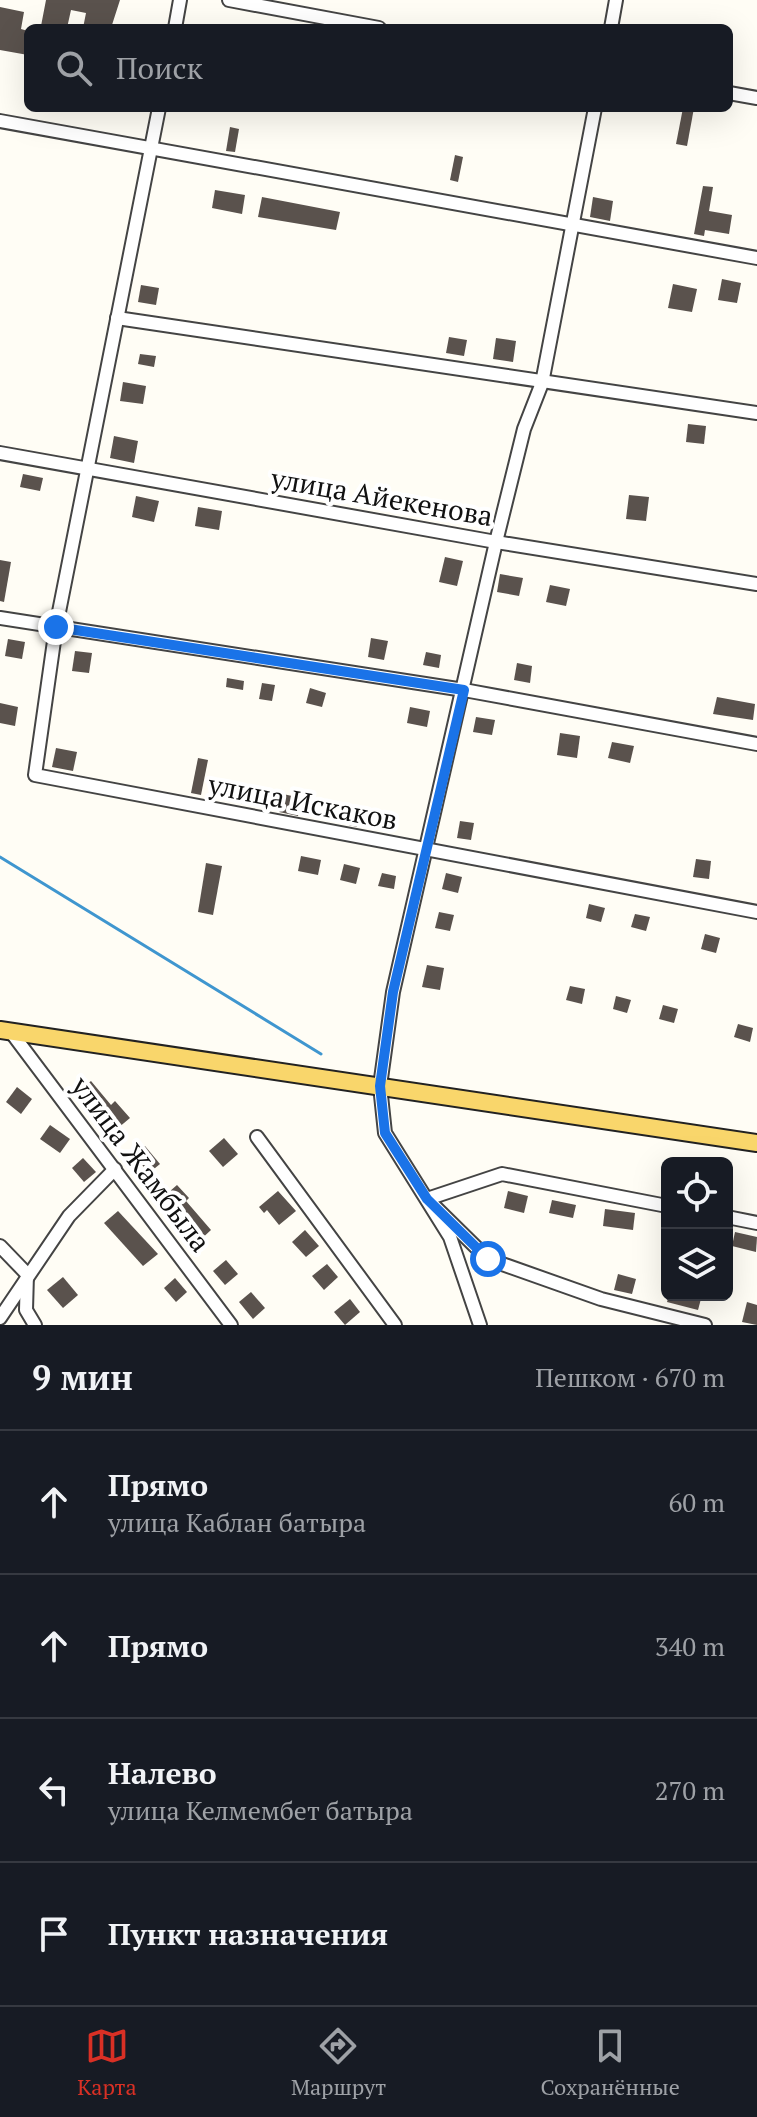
<!DOCTYPE html>
<html lang="ru">
<meta charset="utf-8">
<style>
:root{--surface:#171b24;--page:#242831;--text:#f1f3f6;--muted:#9ea1a6;--line:#363941;--accent:#d93025}
body{margin:0;font-family:"PT Serif",serif;background:var(--page);color:var(--text)}
.controls{position:absolute;right:24px;bottom:24px;display:grid;overflow:hidden;border-radius:12px;box-shadow:0 8px 32px #0002}
.controls button{width:72px;height:72px;display:grid;place-items:center;padding:0;border:0;border-bottom:2px solid var(--line);background:var(--surface);color:var(--text);font:40px sans-serif}
.stop{position:absolute;width:24px;height:24px;margin:-18px;border:6px solid #1a73e8;border-radius:50%;background:#fff}
.stop.end{background:#1a73e8;border-color:#fff;box-shadow:0 2px 8px #0008}
.list{margin:0;padding:0;list-style:none}
h2{display:flex;justify-content:space-between;align-items:center;height:104px;margin:0;padding:0 32px;font-size:34px}
h2 small{font-size:26px;font-weight:400;color:var(--muted)}
.list li{display:grid;grid-template-columns:52px 1fr auto;gap:24px;align-items:center;box-sizing:border-box;height:144px;padding:0 32px;border-top:2px solid var(--line)}
.list b{display:block;font-size:30px;white-space:nowrap}
.list p{margin:0;font-size:26px;white-space:nowrap;color:var(--muted)}
.list em{font-size:26px;font-style:normal;color:var(--muted)}
.icon{flex:none;width:44px;height:44px;fill:none;stroke:currentColor;stroke-width:2;stroke-linecap:round;stroke-linejoin:round}
.map{position:relative;flex:none;width:757px;height:1325px;overflow:hidden}
.search{position:absolute;background:var(--surface);box-shadow:0 8px 32px #0002;left:24px;right:24px;top:24px;height:88px;display:flex;align-items:center;gap:20px;box-sizing:border-box;padding:0 28px;border-radius:12px;color:var(--muted);font-size:30px}
.sheet{height:680px;background:var(--surface)}
nav{display:flex;justify-content:space-around;align-items:center;box-sizing:border-box;height:112px;border-top:2px solid var(--line);background:var(--surface);font-size:22px;color:var(--muted)}
nav a{display:grid;justify-items:center;gap:4px}
nav .on{color:var(--accent)}
.map>svg:first-child{display:block}
.lines{fill:none;stroke-linecap:round;stroke-linejoin:round}
.stream{stroke:#3f96cf;stroke-width:3}
.building{fill:#5a524d}
.minor-casing{stroke:#444;stroke-width:16}
.major-casing{stroke:#222;stroke-width:20}
.minor{stroke:#fff;stroke-width:12}
.major{stroke:#f9d66b;stroke-width:16}
.route{stroke:#1a73e8;stroke-width:10}
.labels{text-anchor:middle;stroke-width:8;stroke-linejoin:round;paint-order:stroke}
.street-label{font-size:28px;fill:#111;stroke:#fff}
</style>
<div class="map">
<svg width="757" height="1325" viewBox="0 0 757 1325">
<rect width="100%" height="100%" fill="#fffdf5"/>
<g class="lines">
<!-- stream -->
<polyline class="stream" points="0,857 321,1054"/>
</g>
<!-- building -->
<g class="building">
<polygon points="46,0 120,0 111,28 83,28 86,13 71,10 67,28 41,26"/>
<polygon points="0,7 24,12 21,29 28,31 28,55 0,50"/>
<polygon points="683,108 694,108 687,146 676,144"/>
<polygon points="230,127 239,129 235,152 226,151"/>
<polygon points="455,155 463,157 458,182 450,180"/>
<polygon points="703,186 713,187 709,211 732,215 729,234 705,230 704,236 694,234"/>
<polygon points="215,190 245,195 242,214 212,208"/>
<polygon points="262,197 340,212 336,230 258,217"/>
<polygon points="593,197 613,201 610,221 590,217"/>
<polygon points="722,279 741,283 737,303 718,300"/>
<polygon points="673,284 697,289 692,312 668,308"/>
<polygon points="141,285 159,288 156,305 138,302"/>
<polygon points="449,337 467,340 464,356 446,353"/>
<polygon points="496,338 516,341 513,362 493,359"/>
<polygon points="140,354 156,356 154,367 138,364"/>
<polygon points="123,382 146,386 143,404 120,401"/>
<polygon points="688,424 706,426 704,444 686,442"/>
<polygon points="114,436 138,441 134,463 110,458"/>
<polygon points="23,474 43,478 40,491 20,487"/>
<polygon points="629,495 649,497 646,521 626,519"/>
<polygon points="136,496 159,501 154,522 132,517"/>
<polygon points="198,507 222,511 219,530 195,526"/>
<polygon points="445,557 463,561 457,586 439,582"/>
<polygon points="0,560 11,562 4,602 0,601"/>
<polygon points="500,574 523,578 519,596 497,592"/>
<polygon points="550,585 570,589 566,606 546,602"/>
<polygon points="371,638 388,641 384,660 368,657"/>
<polygon points="8,639 25,642 22,659 5,656"/>
<polygon points="75,651 92,653 89,673 72,671"/>
<polygon points="426,652 441,655 439,668 423,665"/>
<polygon points="517,663 532,666 530,683 514,680"/>
<polygon points="227,678 244,681 243,690 226,687"/>
<polygon points="262,683 275,685 272,701 259,699"/>
<polygon points="310,688 326,693 322,707 306,703"/>
<polygon points="717,697 755,704 753,720 713,714"/>
<polygon points="0,703 18,707 15,726 0,723"/>
<polygon points="410,707 430,711 427,727 407,723"/>
<polygon points="476,717 495,720 492,735 473,732"/>
<polygon points="560,733 580,736 577,758 557,755"/>
<polygon points="612,742 634,746 630,763 608,758"/>
<polygon points="56,748 77,752 73,771 52,767"/>
<polygon points="198,758 208,760 201,795 191,793"/>
<polygon points="231,783 249,786 246,804 228,801"/>
<polygon points="283,794 301,798 298,816 279,812"/>
<polygon points="353,807 360,808 357,827 349,825"/>
<polygon points="460,821 474,823 471,840 457,838"/>
<polygon points="301,856 321,860 318,875 298,871"/>
<polygon points="696,859 711,861 709,879 693,877"/>
<polygon points="206,863 222,866 213,915 198,912"/>
<polygon points="344,864 360,868 356,884 340,880"/>
<polygon points="382,873 396,876 394,889 378,886"/>
<polygon points="446,873 462,877 458,893 442,889"/>
<polygon points="589,904 605,908 601,922 586,918"/>
<polygon points="439,912 454,915 450,931 435,928"/>
<polygon points="635,914 650,917 646,931 631,927"/>
<polygon points="705,934 720,938 716,953 701,949"/>
<polygon points="427,965 444,968 440,990 422,987"/>
<polygon points="570,986 585,989 582,1004 566,1000"/>
<polygon points="616,996 631,1000 627,1013 613,1009"/>
<polygon points="663,1005 678,1009 674,1023 659,1019"/>
<polygon points="738,1024 753,1028 750,1042 734,1037"/>
<polygon points="91,1081 111,1105 115,1101 130,1118 118,1128 81,1089"/>
<polygon points="17,1087 32,1099 21,1114 6,1102"/>
<polygon points="50,1125 70,1139 60,1153 40,1139"/>
<polygon points="224,1138 238,1154 223,1167 209,1151"/>
<polygon points="145,1146 160,1164 149,1173 134,1156"/>
<polygon points="83,1158 96,1172 84,1182 72,1168"/>
<polygon points="177,1185 189,1198 186,1201 211,1230 198,1242 162,1198"/>
<polygon points="278,1191 296,1211 279,1225 267,1210 264,1213 259,1207"/>
<polygon points="508,1191 528,1196 524,1213 504,1208"/>
<polygon points="552,1200 576,1205 573,1218 549,1213"/>
<polygon points="605,1209 635,1213 633,1230 603,1226"/>
<polygon points="118,1211 158,1254 143,1266 104,1223"/>
<polygon points="305,1230 319,1246 306,1257 292,1242"/>
<polygon points="735,1232 757,1237 756,1252 732,1246"/>
<polygon points="226,1260 238,1274 225,1285 213,1271"/>
<polygon points="327,1264 338,1277 324,1290 312,1276"/>
<polygon points="618,1274 636,1279 632,1294 614,1290"/>
<polygon points="63,1277 78,1295 63,1308 47,1290"/>
<polygon points="175,1278 187,1292 176,1302 164,1288"/>
<polygon points="251,1292 265,1308 253,1319 239,1302"/>
<polygon points="669,1295 702,1295 698,1310 667,1302"/>
<polygon points="350,1299 360,1312 345,1325 334,1312"/>
<polygon points="747,1302 757,1305 757,1325 742,1322"/>
</g>
<g class="lines">
<defs>
<g id="minor">
<polyline points="229,0 379,28"/>
<polyline points="175,28 180,0"/>
<polyline points="611,28 616,0"/>
<polyline points="729,93 757,98"/>
<polyline points="159,108 56,627 35,775 757,912"/>
<polyline points="0,121 757,258"/>
<polyline points="117,318 757,413"/>
<polyline points="0,453 496,542 757,584"/>
<polyline points="0,618 464,690 757,744"/>
<polyline points="11,1032 231,1325"/>
<polyline points="257,1137 395,1325"/>
<polyline points="667,1206 502,1174 427,1199 488,1259 601,1299 705,1325"/>
<polyline points="727,1217 757,1223"/>
<polyline points="0,1246 27,1274 26,1310 35,1325"/>
<polyline points="0,1318 69,1216 115,1169"/>
<polyline points="480,1325 450,1237 385,1133 380,1086 393,992 496,542 524,429 542,383 595,108"/>
</g>
<polyline id="major" points="0,1030 757,1143"/>
</defs>
<!-- minor casing -->
<use href="#minor" class="minor-casing"/>
<!-- major casing -->
<use href="#major" class="major-casing"/>
<!-- minor -->
<use href="#minor" class="minor"/>
<!-- major -->
<use href="#major" class="major"/>
</g>
<g class="lines">
<!-- route -->
<polyline class="route" points="56,627 464,690 393,992 380,1086 385,1133 427,1199 488,1259"/>
</g>
<g class="labels">
<!-- street labels -->
<g class="street-label">
<text transform="translate(382 497) rotate(10)" y="10">улица Айекенова</text>
<text transform="translate(303 802) rotate(11)" y="10">улица Искаков</text>
<text transform="translate(141 1164) rotate(53)" y="10">улица Жамбыла</text>
</g>
</g>
</svg>
<div class="controls">
<button><svg class="icon" aria-label="locate" viewBox="0 0 24 24"><circle cx="12" cy="12" r="6"/><path d="M12 2v4M12 18v4M2 12h4M18 12h4"/></svg></button>
<button><svg class="icon" aria-label="layers" viewBox="0 0 24 24"><path d="M12 4l9 5-9 5-9-5zM3 14l9 5 9-5"/></svg></button>
</div>
<div class="stop" style="left:488px;top:1259px"></div>
<div class="stop end" style="left:56px;top:627px"></div>
<div class="search"><svg class="icon" aria-label="search" viewBox="0 0 24 24"><circle cx="10" cy="10" r="6"/><path d="M15 15l6 6"/></svg>Поиск</div>
</div>
<section class="sheet">
<h2>9 мин<small>Пешком · 670 m</small></h2>
<ul class="list">
<li><svg class="icon" aria-label="ahead" viewBox="0 0 24 24"><path d="M12 20V5M6 11l6-6 6 6"/></svg><div><b>Прямо</b><p>улица Каблан батыра</p></div><em>60 m</em></li>
<li><svg class="icon" aria-label="ahead" viewBox="0 0 24 24"><path d="M12 20V5M6 11l6-6 6 6"/></svg><div><b>Прямо</b></div><em>340 m</em></li>
<li><svg class="icon" aria-label="left" viewBox="0 0 24 24"><path d="M17 20v-9H6M10 6l-5 5 5 5"/></svg><div><b>Налево</b><p>улица Келмембет батыра</p></div><em>270 m</em></li>
<li><svg class="icon" aria-label="arrive" viewBox="0 0 24 24"><path d="M6 21V4h12l-3 4 3 4H6"/></svg><div><b>Пункт назначения</b></div></li>
</ul>
</section>
<nav>
<a class="on"><svg class="icon" aria-label="map" viewBox="0 0 24 24"><path d="M3 6l6-2 6 2 6-2v14l-6 2-6-2-6 2zM9 4v14M15 6v14"/></svg>Карта</a>
<a><svg class="icon" aria-label="directions" viewBox="0 0 24 24"><path d="M12 3l9 9-9 9-9-9zM9 14v-3h6M13 9l2 2-2 2"/></svg>Маршрут</a>
<a><svg class="icon" aria-label="saved" viewBox="0 0 24 24"><path d="M7 4h10v16l-5-4-5 4z"/></svg>Сохранённые</a>
</nav>
